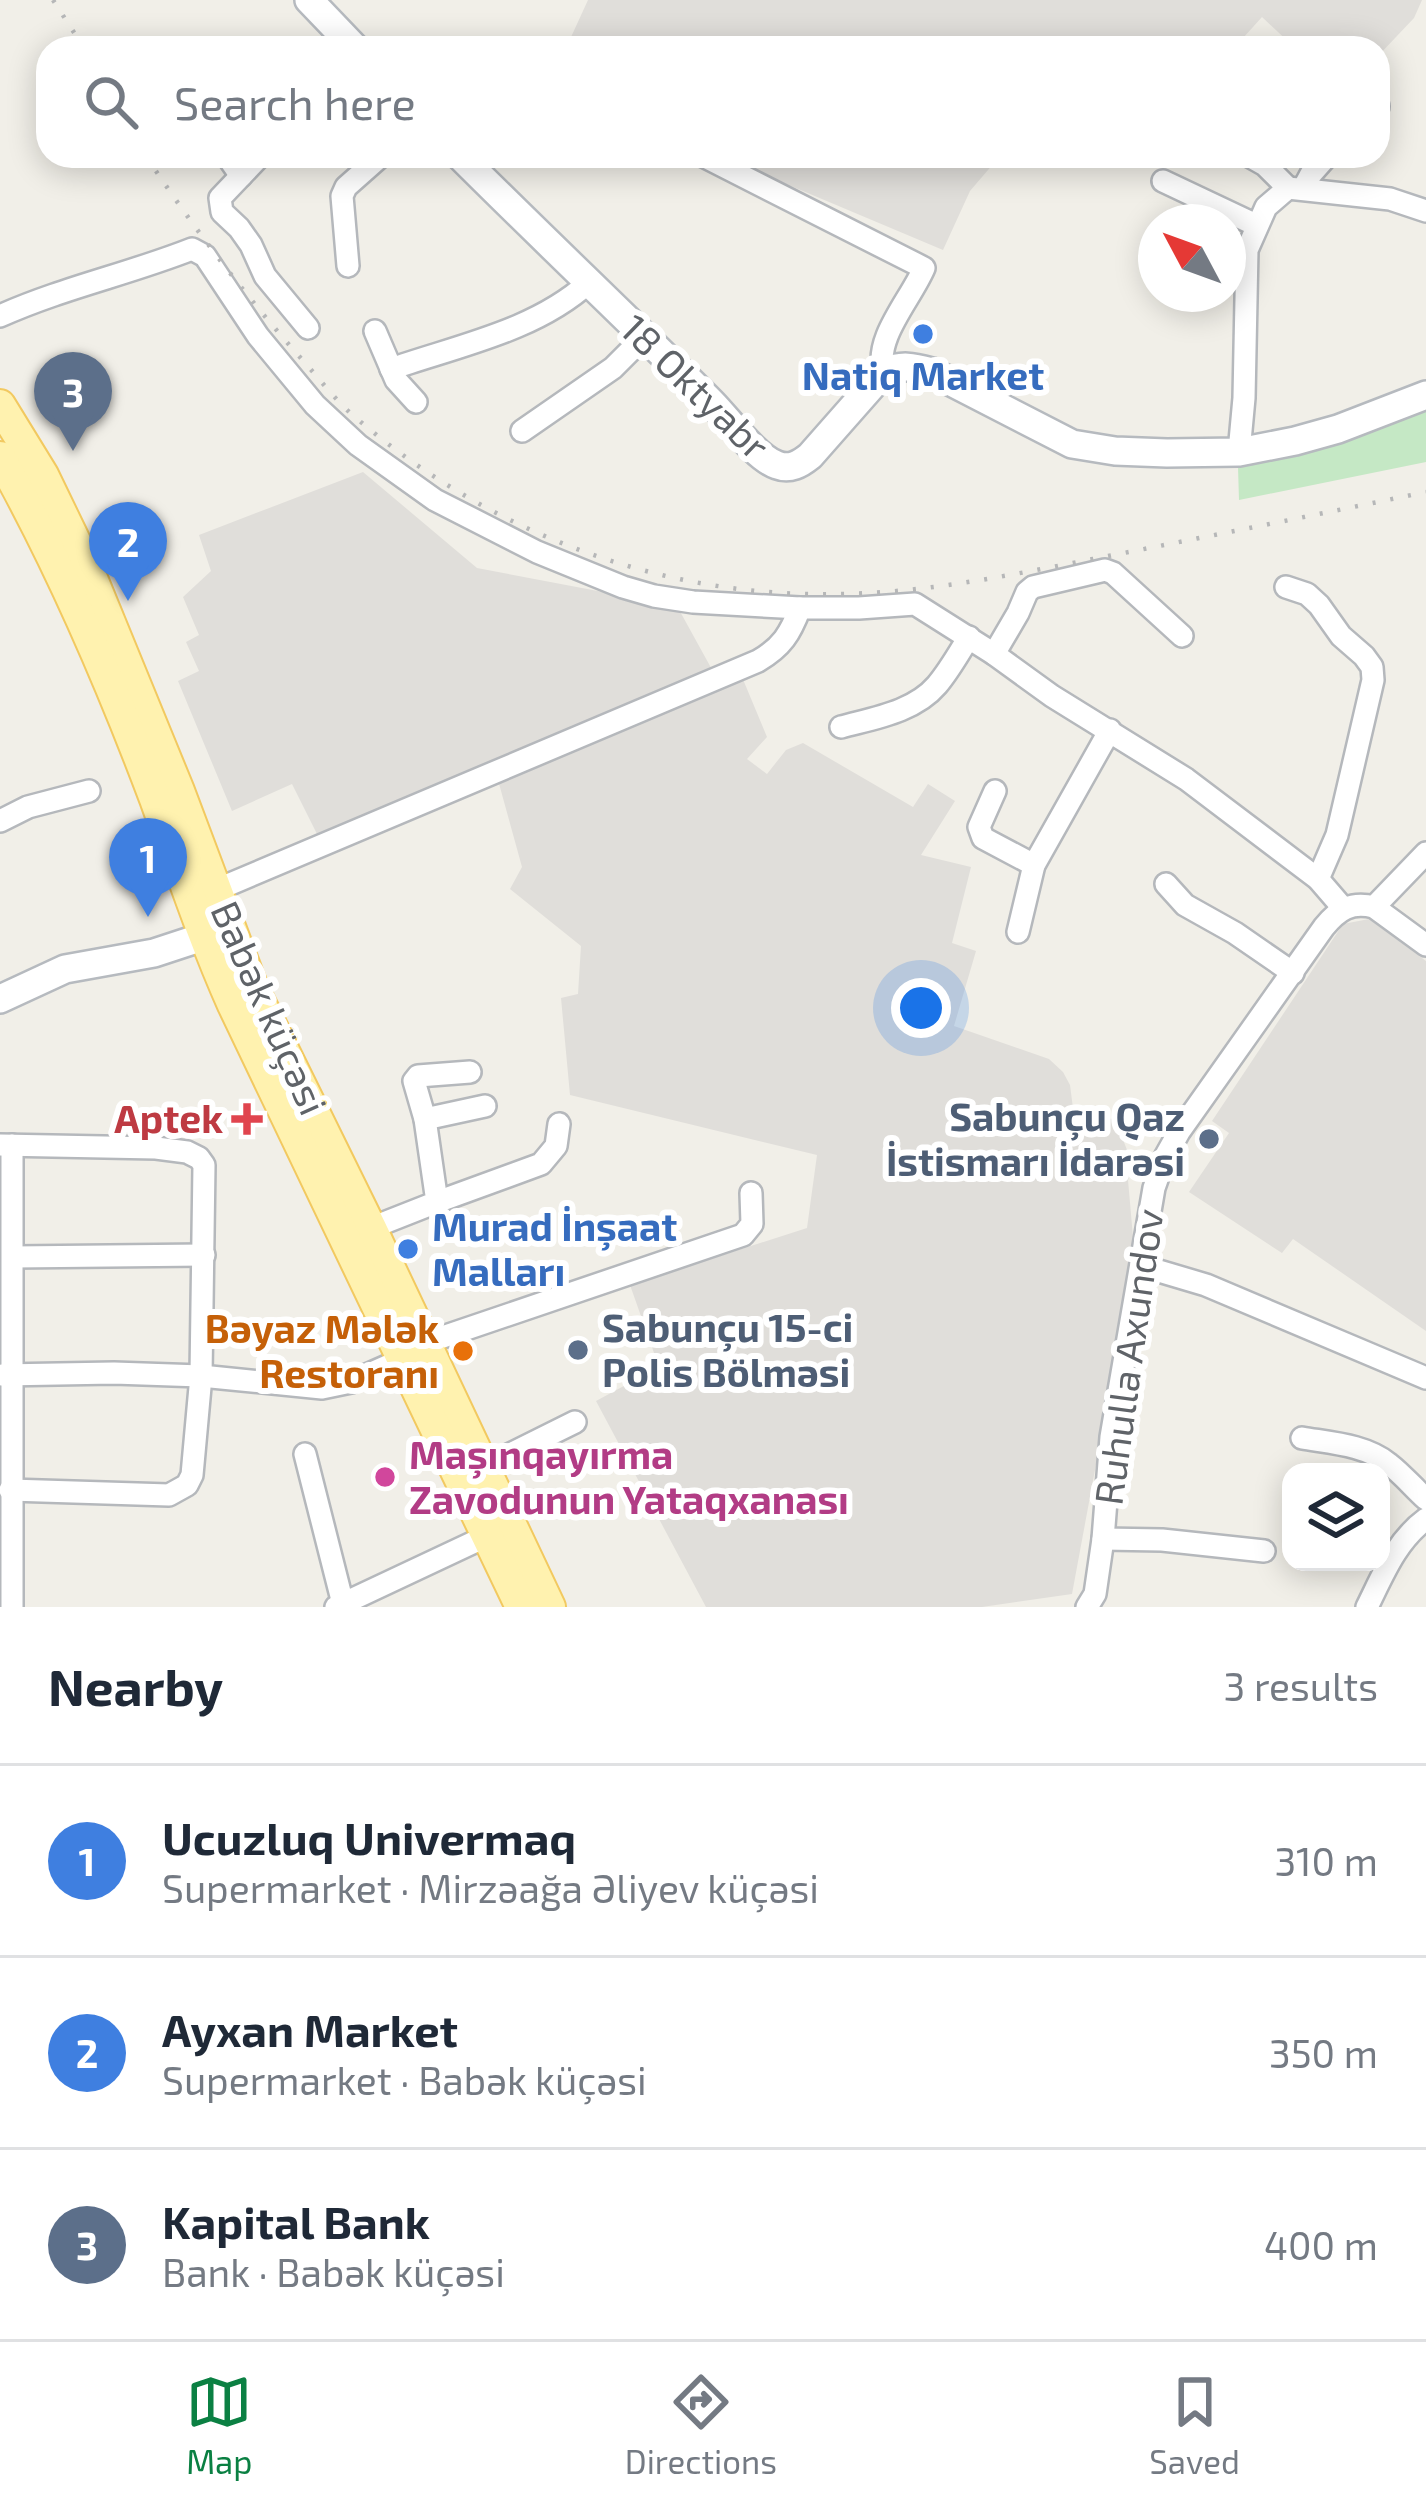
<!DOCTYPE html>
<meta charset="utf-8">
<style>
:root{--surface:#fff;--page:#f2f2f3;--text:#1f2937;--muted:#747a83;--line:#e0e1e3;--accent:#0b8043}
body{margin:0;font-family:"Exo 2",sans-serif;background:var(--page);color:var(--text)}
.controls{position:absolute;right:36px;bottom:36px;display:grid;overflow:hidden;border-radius:24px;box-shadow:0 6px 30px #0003}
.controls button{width:108px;height:108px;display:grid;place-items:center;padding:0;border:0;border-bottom:3px solid var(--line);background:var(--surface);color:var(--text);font:60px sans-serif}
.compass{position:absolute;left:1138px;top:204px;width:108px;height:108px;border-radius:50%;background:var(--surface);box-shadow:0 6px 30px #0003;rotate:311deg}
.you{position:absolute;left:921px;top:1008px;width:42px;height:42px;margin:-30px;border:9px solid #fff;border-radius:50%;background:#1a73e8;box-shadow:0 0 0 18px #1a73e833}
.badge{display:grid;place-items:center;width:78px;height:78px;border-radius:50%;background:var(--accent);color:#fff;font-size:39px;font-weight:700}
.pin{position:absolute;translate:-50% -99px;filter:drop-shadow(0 3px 6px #0008)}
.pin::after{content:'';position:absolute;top:63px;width:42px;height:36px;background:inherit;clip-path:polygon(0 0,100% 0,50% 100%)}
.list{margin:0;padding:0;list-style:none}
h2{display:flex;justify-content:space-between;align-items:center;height:156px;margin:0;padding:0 48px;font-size:51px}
h2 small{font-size:39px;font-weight:400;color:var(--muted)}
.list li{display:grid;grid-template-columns:78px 1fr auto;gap:36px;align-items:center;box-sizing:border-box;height:192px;padding:0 48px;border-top:3px solid var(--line)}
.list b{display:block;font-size:45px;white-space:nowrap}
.list p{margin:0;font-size:39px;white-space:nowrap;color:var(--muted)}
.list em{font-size:39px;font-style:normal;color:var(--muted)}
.icon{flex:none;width:66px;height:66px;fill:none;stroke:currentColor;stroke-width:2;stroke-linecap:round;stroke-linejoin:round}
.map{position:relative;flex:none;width:1426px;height:1607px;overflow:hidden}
.search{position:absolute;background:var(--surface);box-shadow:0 6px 30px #0003;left:36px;right:36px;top:36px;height:132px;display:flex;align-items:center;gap:30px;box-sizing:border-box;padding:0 42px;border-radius:36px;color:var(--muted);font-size:45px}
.sheet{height:732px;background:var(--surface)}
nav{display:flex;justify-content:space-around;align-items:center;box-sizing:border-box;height:168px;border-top:3px solid var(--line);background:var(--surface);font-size:33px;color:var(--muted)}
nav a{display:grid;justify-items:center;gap:6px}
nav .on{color:var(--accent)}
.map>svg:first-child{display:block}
.industrial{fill:#e0deda}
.green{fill:#c5e8c5}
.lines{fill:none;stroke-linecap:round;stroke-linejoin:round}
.street-casing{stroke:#b5b8bc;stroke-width:26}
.secondary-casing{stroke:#b6babf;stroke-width:32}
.primary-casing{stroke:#f2c960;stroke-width:34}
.street{stroke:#fff;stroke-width:21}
.secondary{stroke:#fff;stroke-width:27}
.primary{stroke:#fff2af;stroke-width:30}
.rail{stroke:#b6b7b8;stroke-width:4.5;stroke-dasharray:3 15;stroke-linecap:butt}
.shop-dot{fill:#3f7fe0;stroke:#fff;stroke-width:4.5}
.health-dot{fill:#e0444e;stroke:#fff;stroke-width:4.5}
.service-dot{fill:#5c6f8a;stroke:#fff;stroke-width:4.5}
.food-dot{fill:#e8710a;stroke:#fff;stroke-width:4.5}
.hotel-dot{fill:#d1479c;stroke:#fff;stroke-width:4.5}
.labels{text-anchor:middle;stroke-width:12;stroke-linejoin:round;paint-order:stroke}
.shop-label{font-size:39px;font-weight:bold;fill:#366cbe;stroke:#fff}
.street-label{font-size:39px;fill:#5f6368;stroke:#fff}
.service-label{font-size:39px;font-weight:bold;fill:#4e5e75;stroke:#fff;text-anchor:end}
.health-label{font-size:39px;font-weight:bold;fill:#be3a42;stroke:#fff;text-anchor:end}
.food-label{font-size:39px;font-weight:bold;fill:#c56008;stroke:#fff;text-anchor:end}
.hotel-label{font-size:39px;font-weight:bold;fill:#b23c85;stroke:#fff;text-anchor:start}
</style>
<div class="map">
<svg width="1426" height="1607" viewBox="0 0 1426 1607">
<rect width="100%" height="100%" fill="#f1efe8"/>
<!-- industrial -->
<g class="industrial">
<polygon points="588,0 1422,0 1414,18 1378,56 1378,48 1295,48 1262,17 1234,48 566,48"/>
<polygon points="720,156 1000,156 970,191 943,250"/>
<polygon points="363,472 477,568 677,606 715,675 318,836 292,784 232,811 178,681 199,671 186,642 199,635 183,597 211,571 199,535"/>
<polygon points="742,677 767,737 747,759 767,774 786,750 803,743 913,807 928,784 955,801 921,855 971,867 952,943 976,951 954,1026 1049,1059 1063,1072 1070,1085 1074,1116 1115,1119 1134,1168 1128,1180 1133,1237 1130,1281 1072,1594 982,1607 706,1607 596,1401 659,1367 630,1285 807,1228 817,1155 570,1095 561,998 578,994 581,946 510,889 522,867 498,780"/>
<polygon points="1369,919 1426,961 1426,1331 1293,1239 1282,1253 1189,1192 1229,1133 1212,1121 1343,924"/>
</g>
<!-- green -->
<polygon class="green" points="1426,406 1426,462 1239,500 1238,467 1354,435"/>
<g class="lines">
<defs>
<g id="street">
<polyline points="1378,107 1378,106"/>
<polyline points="227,156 241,176"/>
<polyline points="260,156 220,198 222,212 239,228 251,245 265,276 308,328"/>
<path d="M703,156l221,112c-13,31 -51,71 -40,104"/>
<polyline points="1249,156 1265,165 1288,188"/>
<polyline points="1163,181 1256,225"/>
<polyline points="1303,189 1311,174 1327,156"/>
<polyline points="348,266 342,196 346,187 381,156"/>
<path d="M0,316c62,-28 129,-42 192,-67l13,7 53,80 57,69 43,40 77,55 102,52 86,35 31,9 39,6 107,6h59l56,-4 79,50 58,42 134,83 132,100 25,29"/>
<polyline points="375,331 396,380 416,402"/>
<path d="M391,369c66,-23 144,-38 197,-86"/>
<polyline points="522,431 613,368 644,337"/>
<polyline points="1239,452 1244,398 1247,250 1266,207 1288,188 1390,199 1426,211"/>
<polyline points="86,564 150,535"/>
<polyline points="1286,587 1307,594 1319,605 1341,636 1364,656 1372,667 1373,680 1337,835 1318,879"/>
<polyline points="994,654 1018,613 1027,592 1033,587 1105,570 1113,573 1182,636"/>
<path d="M841,727c33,-9 73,-15 96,-42 12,-14 22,-32 32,-48"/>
<polyline points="995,791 979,827 983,838 1034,865"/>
<polyline points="0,821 28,807 89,791"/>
<polyline points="1166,884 1185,905 1235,933 1293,973"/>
<path d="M216,890l542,-229c24,-14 32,-27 42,-53"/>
<polyline points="1374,907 1426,853"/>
<polyline points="1018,932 1034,865 1110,730"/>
<polyline points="425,1119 485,1106"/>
<polyline points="0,1145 156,1148 187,1152 199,1158 204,1165 201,1376 192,1475 187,1485 169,1495 10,1490"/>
<polyline points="12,1145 12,1607"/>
<polyline points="437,1202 541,1164 556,1146 559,1124"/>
<polyline points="371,1228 437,1202 425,1119 414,1081 418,1076 470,1072"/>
<polyline points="13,1257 204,1255"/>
<polyline points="1142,1266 1206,1285 1426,1378"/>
<polyline points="425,1343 743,1235 752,1224 751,1193"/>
<polyline points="2,1375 114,1373 201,1376 322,1388 351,1382 403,1359"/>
<path d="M1302,1438c29,5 64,7 87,26 13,10 25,24 37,35"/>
<polyline points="305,1454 343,1604"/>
<polyline points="482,1468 575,1422"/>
<polyline points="1103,1539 1162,1540 1264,1551"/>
<polyline points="336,1607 487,1536"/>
<path d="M1087,1607l8,-13 8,-55 8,-102 43,-249 11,-31 14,-25 145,-205c14,-17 27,-26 50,-20l52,38"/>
<path d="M1367,1607c16,-32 29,-66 59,-88"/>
</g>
<g id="secondary">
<polyline points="309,0 355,48"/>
<path d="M460,156c83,83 168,163 251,246 17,17 45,56 66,63 13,5 23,-1 33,-9l74,-84c18,-8 29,-5 48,0l140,72 43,7 52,2 72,-1 56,-11 43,-12 88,-34"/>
<polyline points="0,999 65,969 154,953 224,930"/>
</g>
<g id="primary">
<polyline points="0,405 43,475 86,564 179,791 253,988 371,1228 550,1607"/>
<path d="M0,457c61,109 111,225 155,342 25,69 48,139 78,206l288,602"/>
</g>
</defs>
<!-- street casing -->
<use href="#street" class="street-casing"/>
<!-- secondary casing -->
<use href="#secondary" class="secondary-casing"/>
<!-- primary casing -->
<use href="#primary" class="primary-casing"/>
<!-- street -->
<use href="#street" class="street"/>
<!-- secondary -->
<use href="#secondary" class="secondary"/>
<!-- primary -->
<use href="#primary" class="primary"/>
<!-- rail -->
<g class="rail">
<polyline points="53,0 84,48"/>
<path d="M146,156c48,73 102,143 160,208 16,18 31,38 49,53 133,115 306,181 483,177 96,-1 191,-23 286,-41 101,-20 201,-40 302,-61"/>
</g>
</g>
<!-- markers -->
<g class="shop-dot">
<circle cx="923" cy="334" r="12"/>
<circle cx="408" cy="1249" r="12"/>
</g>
<path class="health-dot" d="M241 1101h12v12h12v12h-12v12h-12v-12h-12v-12h12z"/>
<g class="service-dot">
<circle cx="1209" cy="1139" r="12"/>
<circle cx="578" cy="1350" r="12"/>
</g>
<circle class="food-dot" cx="463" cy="1351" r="12"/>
<circle class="hotel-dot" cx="385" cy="1477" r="12"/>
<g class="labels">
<!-- shop labels -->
<g class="shop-label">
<text x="923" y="390">Natiq Market</text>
<text x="432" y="1241" text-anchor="start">Murad İnşaat<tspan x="432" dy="45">Malları</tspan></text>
</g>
<!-- street labels -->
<g class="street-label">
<text transform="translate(695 387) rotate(44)" y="14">18 Oktyabr</text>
<text transform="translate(269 1008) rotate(66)" y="14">Babək küçəsi</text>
<text transform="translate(1129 1357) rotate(-82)" y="14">Ruhulla Axundov</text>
</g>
<!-- service labels -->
<g class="service-label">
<text x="1185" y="1131">Sabunçu Qaz<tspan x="1185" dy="45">İstismarı İdarəsi</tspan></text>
<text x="602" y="1342" text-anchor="start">Sabunçu 15-ci<tspan x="602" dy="45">Polis Bölməsi</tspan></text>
</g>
<!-- health labels -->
<g class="health-label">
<text x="223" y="1133">Aptek</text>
</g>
<!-- food labels -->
<g class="food-label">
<text x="439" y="1343">Bəyaz Mələk<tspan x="439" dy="45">Restoranı</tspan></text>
</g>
<!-- hotel labels -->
<g class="hotel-label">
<text x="409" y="1469">Maşınqayırma<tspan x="409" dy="45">Zavodunun Yataqxanası</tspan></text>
</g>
</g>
</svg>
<div class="controls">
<button><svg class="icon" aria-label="layers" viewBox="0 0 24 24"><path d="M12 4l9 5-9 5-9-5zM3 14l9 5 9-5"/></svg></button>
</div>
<svg class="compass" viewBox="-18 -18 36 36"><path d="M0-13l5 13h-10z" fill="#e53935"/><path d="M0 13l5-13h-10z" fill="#747a83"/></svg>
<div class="you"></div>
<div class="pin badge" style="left:148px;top:917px;background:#3f7fe0">1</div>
<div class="pin badge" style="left:128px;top:601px;background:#3f7fe0">2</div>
<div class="pin badge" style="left:73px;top:451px;background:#5c6f8a">3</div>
<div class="search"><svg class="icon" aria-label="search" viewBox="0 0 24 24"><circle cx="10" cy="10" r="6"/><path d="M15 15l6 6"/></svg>Search here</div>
</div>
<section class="sheet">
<h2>Nearby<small>3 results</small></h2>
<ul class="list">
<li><span class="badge" style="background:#3f7fe0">1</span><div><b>Ucuzluq Univermaq</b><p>Supermarket · Mirzəağa Əliyev küçəsi</p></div><em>310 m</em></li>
<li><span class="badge" style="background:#3f7fe0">2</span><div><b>Ayxan Market</b><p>Supermarket · Babək küçəsi</p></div><em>350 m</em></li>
<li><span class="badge" style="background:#5c6f8a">3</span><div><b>Kapital Bank</b><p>Bank · Babək küçəsi</p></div><em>400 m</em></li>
</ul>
</section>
<nav>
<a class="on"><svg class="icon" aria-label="map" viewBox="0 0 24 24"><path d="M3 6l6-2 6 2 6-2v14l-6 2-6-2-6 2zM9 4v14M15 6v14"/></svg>Map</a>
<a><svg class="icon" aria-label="directions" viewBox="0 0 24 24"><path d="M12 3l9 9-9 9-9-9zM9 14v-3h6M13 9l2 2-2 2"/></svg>Directions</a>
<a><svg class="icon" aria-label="saved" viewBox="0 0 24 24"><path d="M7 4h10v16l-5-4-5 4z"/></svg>Saved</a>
</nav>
